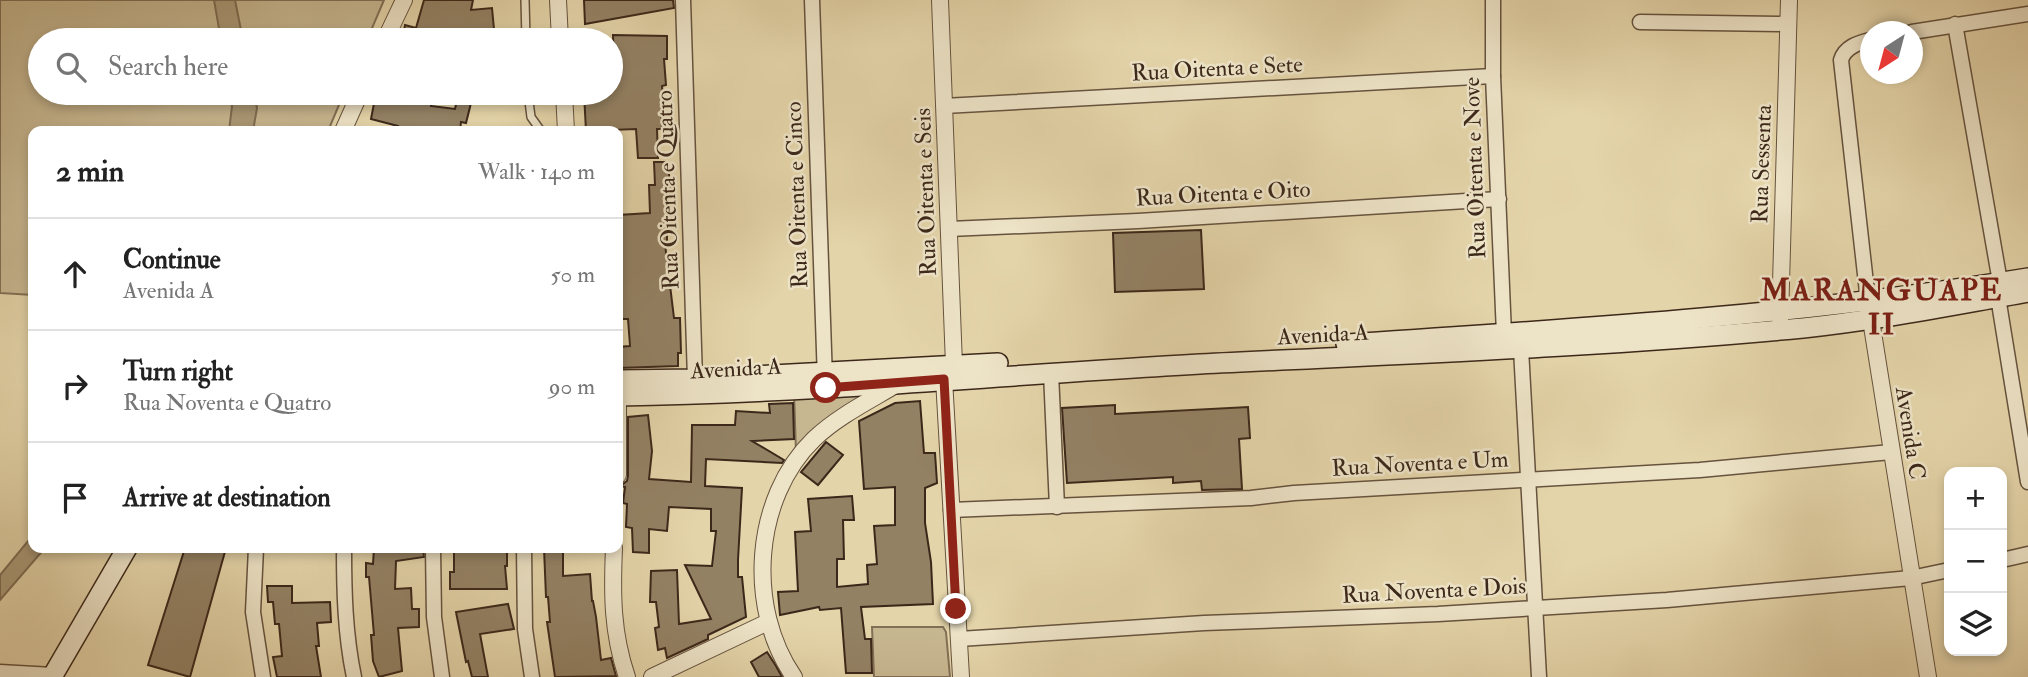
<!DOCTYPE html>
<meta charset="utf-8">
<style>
:root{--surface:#fff;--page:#f2f2f2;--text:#222;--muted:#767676;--line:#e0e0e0}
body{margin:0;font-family:"IM FELL Double Pica",serif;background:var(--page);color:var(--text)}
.controls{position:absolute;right:21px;bottom:21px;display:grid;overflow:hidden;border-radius:14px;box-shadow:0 4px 10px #0003}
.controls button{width:63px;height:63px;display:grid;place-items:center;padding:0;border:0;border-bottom:2px solid var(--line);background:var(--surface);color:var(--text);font:35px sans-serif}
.compass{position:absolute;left:1860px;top:21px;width:63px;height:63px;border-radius:50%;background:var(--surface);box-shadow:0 4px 10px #0003;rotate:216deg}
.stop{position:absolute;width:21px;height:21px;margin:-16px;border:5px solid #8f2418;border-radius:50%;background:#fff}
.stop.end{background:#8f2418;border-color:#fff;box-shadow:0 2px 7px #0008}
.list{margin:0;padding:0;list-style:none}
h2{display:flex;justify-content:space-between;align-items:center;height:91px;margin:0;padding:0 28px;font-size:30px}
h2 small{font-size:23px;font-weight:400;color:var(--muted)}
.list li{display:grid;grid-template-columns:46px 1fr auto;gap:21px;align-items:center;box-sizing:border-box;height:112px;padding:0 28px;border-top:2px solid var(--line)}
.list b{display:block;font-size:26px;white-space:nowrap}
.list p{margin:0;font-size:23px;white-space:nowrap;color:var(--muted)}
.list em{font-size:23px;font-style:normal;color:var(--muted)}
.icon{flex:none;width:38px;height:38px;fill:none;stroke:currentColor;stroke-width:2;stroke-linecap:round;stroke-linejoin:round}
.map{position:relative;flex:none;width:2028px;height:677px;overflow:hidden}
.search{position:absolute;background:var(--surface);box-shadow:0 4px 10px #0003;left:28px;top:28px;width:595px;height:77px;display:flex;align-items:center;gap:18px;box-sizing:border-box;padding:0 24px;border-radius:38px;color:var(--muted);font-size:26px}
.panel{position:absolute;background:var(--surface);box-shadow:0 4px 10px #0003;left:28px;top:126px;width:595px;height:427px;border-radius:14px}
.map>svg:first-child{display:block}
.green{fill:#c7b791;stroke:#827056;stroke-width:2}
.water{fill:#ab9a78;stroke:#7f6c52;stroke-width:2}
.building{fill:#938164;stroke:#3c281a;stroke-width:2}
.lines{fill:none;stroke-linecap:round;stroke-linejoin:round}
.service-casing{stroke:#66533e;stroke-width:10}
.minor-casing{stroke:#66533e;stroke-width:17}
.tertiary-casing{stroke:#66533e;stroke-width:18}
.secondary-casing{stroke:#3c281a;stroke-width:22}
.service{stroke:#ede3c7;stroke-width:7}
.minor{stroke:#ede3c7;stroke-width:14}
.tertiary{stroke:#ede3c7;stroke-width:16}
.secondary{stroke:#ede3c7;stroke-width:19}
.route{stroke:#8f2418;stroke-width:9}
.labels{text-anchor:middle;stroke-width:5;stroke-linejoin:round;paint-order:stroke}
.street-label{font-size:23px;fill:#3c281a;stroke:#ede3c7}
.district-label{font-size:30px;font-weight:bold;letter-spacing:2px;fill:#7a1f14;stroke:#ede3c7}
</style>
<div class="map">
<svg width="2028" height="677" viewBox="0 0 2028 677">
<rect width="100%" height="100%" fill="#e4d4a9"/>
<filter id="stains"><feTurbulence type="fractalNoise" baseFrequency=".00286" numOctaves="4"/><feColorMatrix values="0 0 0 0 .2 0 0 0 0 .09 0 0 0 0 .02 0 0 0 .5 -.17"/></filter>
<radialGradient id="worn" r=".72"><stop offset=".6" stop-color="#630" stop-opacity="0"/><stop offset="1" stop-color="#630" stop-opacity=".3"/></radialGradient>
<!-- green -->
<g class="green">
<polygon points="0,0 384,0 367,40 40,40 40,93 344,93 328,131 33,131 33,295 0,293"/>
<polygon points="898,382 796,453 794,391"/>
<polygon points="872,627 943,627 946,632 950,677 874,677"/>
</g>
<!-- water -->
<g class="water">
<polygon points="214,0 235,0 243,40 221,40"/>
<polygon points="229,93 254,93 257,108 253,131 229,131 232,106"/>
<polygon points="33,535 33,548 45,548 0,600 0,575"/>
</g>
<!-- building -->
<g class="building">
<polygon points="424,0 473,0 471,10 492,8 495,40 402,40 405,25 416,28"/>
<polygon points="584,0 673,0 674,8 585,24"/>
<polygon points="613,35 667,36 667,59 664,59 666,85 662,86 664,107 661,108 662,129 657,129 658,158 638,158 636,129 586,131 584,93 611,93 611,68 614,68"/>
<polygon points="376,93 433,93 431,106 455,109 458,96 472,99 466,123 461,122 460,131 397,131 398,126 371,119"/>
<polygon points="654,162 668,162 672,211 670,224 667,224 667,244 665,244 674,318 680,318 681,353 678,353 678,366 618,368 618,347 630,346 628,319 618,319 618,215 650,213 649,185 655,185"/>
<polygon points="1201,230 1204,289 1115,292 1113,233"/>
<polygon points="920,401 924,453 935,453 937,483 925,488 925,523 931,562 933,604 861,607 865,639 871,639 872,673 846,673 841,608 820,610 819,607 780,615 778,592 798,591 795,532 811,531 808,499 852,496 854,520 843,520 844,559 837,559 837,587 868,584 867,565 877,564 874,526 895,525 895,487 864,489 859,421 895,403"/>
<polygon points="793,403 794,439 752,441 784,460 782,463 706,459 705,486 742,488 738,560 738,577 742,577 746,617 708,635 708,639 667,658 665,648 658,650 655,628 659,627 656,602 650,602 651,571 677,570 679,624 711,619 685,565 712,566 716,531 711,531 711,509 669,507 667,531 649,529 649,553 633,552 632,528 626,527 627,504 623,503 625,487 620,486 627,481 628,476 628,417 648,415 652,451 649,479 691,482 692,425 735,425 736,411 770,413 769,404"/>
<polygon points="1115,405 1115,414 1248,407 1250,438 1239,439 1242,489 1202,490 1201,481 1173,483 1173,477 1067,483 1062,408"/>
<polygon points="826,442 843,455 818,485 801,472"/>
<polygon points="185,548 226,548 190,677 148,665"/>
<polygon points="374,548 423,548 424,557 396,561 395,589 411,588 412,609 419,609 419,627 398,628 402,671 379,677 373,661 371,635 374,635 369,577 366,577 366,563 373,564"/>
<polygon points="544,548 563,548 563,576 590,574 592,601 593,601 596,617 601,660 611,658 616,676 555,677 547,622 550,622 548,597 546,597"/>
<polygon points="485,550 507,551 507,566 505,566 507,589 450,589 450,572 454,572 454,551 485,552"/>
<polygon points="267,586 292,586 292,603 330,602 331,622 317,623 319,646 316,646 321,677 277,677 273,657 282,656 279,624 275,624 273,602 268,602"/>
<polygon points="508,604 514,629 480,634 488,677 472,677 468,661 466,662 456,612"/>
<polygon points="767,652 776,666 782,677 759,677 751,662"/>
</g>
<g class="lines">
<defs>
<g id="service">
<polyline points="525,0 526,40"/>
<polyline points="528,93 531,117 541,131"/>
</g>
<g id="minor">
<polyline points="683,0 695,379"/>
<polyline points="812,0 825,380"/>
<polyline points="1493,0 1493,76 1504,334 1521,349 1539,677"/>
<polyline points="1640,22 1788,24"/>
<polyline points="1955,24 2000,282"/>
<polyline points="1912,32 2028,14"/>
<polyline points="513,93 529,96"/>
<polyline points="944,106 1493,76"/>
<polyline points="949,229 1138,221 1499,199"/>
<polyline points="1998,297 2028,482"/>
<path d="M1869,310l-28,-250c4,-13 17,-17 29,-20"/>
<polyline points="1051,373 1057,507"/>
<polyline points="951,510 1251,498 1294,493 1700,470 1891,452"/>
<polyline points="256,548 253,612 263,677"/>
<path d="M344,548c0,43 1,86 10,129"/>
<polyline points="433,548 434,617 442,677"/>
<polyline points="524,548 525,629 532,677"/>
<polyline points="2002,560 2028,554"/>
<polyline points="959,639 1204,623 1438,614 1667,600 1911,578 1949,570"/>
<polyline points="0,672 53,675"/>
</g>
<g id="tertiary">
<polyline points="558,0 560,40"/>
<polyline points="940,0 954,365 944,379 961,677"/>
<polyline points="385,40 404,0"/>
<polyline points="564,93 566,131"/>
<polyline points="343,131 360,93"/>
<polyline points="1780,319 1789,0"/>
<polyline points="1871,320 1928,677"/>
<polyline points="618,475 618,396"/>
<path d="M614,548c-2,46 -2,85 13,129"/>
<polyline points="652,677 768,622"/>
<path d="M794,677c-48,-69 -41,-179 20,-238 24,-23 57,-39 85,-56"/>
</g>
<g id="secondary">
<path d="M1346,344c228,-15 456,-29 682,-66"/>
<polyline points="618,380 695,379 998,363"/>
<path d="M618,396c194,-3 388,-21 582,-32 201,-10 403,-17 603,-36 76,-8 150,-23 225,-36"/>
<polyline points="52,677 127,548"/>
</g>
</defs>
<!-- service casing -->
<use href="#service" class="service-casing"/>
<!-- minor casing -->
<use href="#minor" class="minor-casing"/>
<!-- tertiary casing -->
<use href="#tertiary" class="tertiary-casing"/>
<!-- secondary casing -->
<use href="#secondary" class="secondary-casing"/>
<!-- service -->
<use href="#service" class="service"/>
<!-- minor -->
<use href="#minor" class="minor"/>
<!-- tertiary -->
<use href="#tertiary" class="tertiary"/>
<!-- secondary -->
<use href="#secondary" class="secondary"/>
</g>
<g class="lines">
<!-- route -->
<polyline class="route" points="826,388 944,379 956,609"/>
</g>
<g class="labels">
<!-- street labels -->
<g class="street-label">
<text transform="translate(1217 68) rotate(-3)" y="8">Rua Oitenta e Sete</text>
<text transform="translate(1761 164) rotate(-88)" y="8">Rua Sessenta</text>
<text transform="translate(1474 168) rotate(-92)" y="8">Rua Oitenta e Nove</text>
<text transform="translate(667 190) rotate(-92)" y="8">Rua Oitenta e Quatro</text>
<text transform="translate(925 192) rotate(-92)" y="8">Rua Oitenta e Seis</text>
<text transform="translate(1223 193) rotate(-3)" y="8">Rua Oitenta e Oito</text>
<text transform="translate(796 195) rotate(-92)" y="8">Rua Oitenta e Cinco</text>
<text transform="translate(1323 334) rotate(-3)" y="8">Avenida A</text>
<text transform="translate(736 368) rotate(-3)" y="8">Avenida A</text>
<text transform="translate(1911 433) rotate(81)" y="8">Avenida C</text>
<text transform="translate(1420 463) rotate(-3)" y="8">Rua Noventa e Um</text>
<text transform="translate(1434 590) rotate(-3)" y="8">Rua Noventa e Dois</text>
</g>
<!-- district labels -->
<g class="district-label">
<text x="1882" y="300">MARANGUAPE<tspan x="1882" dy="34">II</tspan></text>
</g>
</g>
<rect width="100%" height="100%" filter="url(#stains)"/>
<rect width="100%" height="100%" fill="url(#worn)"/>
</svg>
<div class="controls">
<button>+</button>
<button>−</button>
<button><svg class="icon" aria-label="layers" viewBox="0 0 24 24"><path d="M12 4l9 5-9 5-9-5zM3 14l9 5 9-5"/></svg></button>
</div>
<svg class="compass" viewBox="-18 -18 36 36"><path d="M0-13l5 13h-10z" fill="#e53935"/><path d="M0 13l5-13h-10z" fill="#767676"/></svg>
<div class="stop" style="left:826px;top:388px"></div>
<div class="stop end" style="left:956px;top:609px"></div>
<div class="search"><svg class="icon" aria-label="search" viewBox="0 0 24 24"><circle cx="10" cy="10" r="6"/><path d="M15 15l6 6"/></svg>Search here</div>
<section class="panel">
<h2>2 min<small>Walk · 140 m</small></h2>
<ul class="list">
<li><svg class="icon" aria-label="ahead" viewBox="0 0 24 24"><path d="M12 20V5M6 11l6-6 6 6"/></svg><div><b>Continue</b><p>Avenida A</p></div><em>50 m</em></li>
<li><svg class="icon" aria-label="right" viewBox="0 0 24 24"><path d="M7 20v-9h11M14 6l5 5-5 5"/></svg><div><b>Turn right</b><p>Rua Noventa e Quatro</p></div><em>90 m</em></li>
<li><svg class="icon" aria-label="arrive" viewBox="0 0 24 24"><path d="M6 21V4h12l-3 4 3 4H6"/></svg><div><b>Arrive at destination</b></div></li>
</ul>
</section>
</div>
